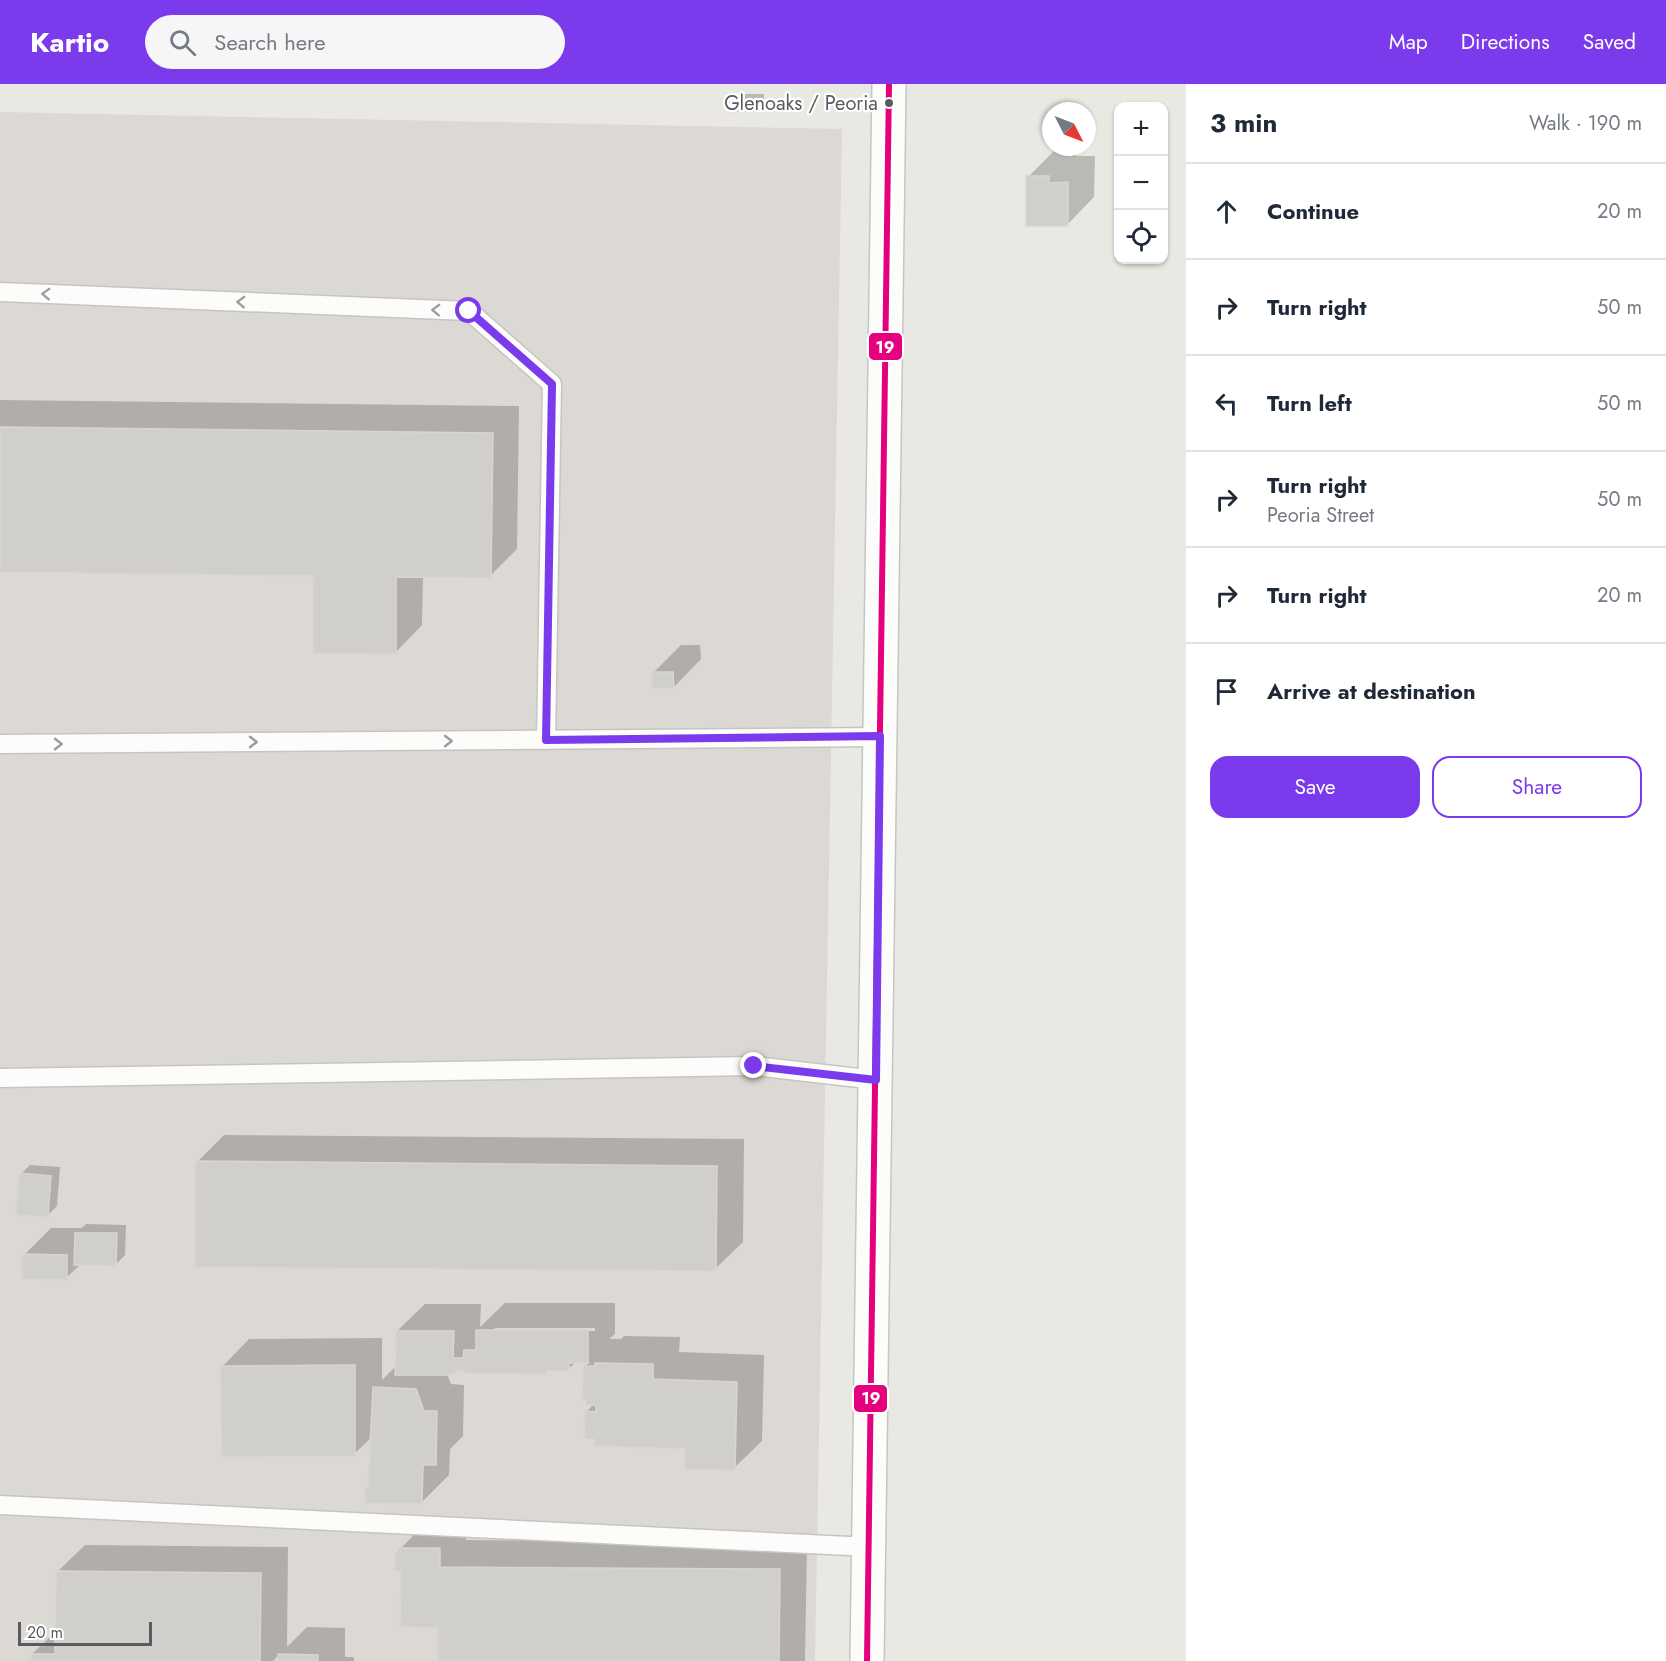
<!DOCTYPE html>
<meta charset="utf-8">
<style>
:root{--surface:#fff;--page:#f6f6f7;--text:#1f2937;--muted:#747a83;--line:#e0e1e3;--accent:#7c3aed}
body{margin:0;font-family:Jost,sans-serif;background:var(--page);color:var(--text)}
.controls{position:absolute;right:18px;top:18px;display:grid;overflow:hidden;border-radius:12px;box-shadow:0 2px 4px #0004}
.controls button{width:54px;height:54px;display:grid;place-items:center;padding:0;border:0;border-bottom:2px solid var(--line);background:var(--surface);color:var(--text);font:30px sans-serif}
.compass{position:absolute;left:1042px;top:18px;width:54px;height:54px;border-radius:50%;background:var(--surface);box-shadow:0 2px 4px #0004;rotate:132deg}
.scale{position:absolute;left:18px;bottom:15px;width:134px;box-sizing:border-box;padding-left:6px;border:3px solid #585c61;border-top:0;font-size:16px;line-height:21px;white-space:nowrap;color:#585c61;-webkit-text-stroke:4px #fff;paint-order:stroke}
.stop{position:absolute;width:18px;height:18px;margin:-14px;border:4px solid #7c3aed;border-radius:50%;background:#fff}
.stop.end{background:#7c3aed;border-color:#fff;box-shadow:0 2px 6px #0008}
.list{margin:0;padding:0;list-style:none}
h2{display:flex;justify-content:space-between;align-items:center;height:78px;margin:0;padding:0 24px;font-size:26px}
h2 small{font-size:20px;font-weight:400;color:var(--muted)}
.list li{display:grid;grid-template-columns:39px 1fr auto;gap:18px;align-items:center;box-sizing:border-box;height:96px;padding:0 24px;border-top:2px solid var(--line)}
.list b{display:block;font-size:22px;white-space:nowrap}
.list p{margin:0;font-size:20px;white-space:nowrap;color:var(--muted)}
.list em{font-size:20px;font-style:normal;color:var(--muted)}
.actions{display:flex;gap:12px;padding:18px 24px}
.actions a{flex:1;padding:14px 0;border:2px solid var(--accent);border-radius:18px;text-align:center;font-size:21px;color:var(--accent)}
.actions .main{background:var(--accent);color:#fff}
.icon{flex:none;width:33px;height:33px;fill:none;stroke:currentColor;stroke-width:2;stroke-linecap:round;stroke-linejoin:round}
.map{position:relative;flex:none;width:1186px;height:1577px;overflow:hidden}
header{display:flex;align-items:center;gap:36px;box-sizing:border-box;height:84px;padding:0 30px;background:var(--accent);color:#fff}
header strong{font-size:28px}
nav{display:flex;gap:33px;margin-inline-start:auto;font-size:21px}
.search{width:420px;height:54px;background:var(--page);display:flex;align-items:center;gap:15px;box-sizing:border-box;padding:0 21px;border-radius:33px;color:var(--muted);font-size:22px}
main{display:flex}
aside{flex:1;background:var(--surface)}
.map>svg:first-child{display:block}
.industrial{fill:#dcd9d5}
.shadow{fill:#0003;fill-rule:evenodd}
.building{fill:#d1cfcc;stroke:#d8d6d2;stroke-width:1.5}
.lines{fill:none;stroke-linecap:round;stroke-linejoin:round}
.service-casing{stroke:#c5c5c3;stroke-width:21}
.minor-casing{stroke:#c5c5c3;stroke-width:36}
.service{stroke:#fcfcfb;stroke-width:18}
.minor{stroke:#fcfcfb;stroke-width:33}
.bus-1-casing{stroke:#fff;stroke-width:10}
.bus-1{stroke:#e5007d;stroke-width:6}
.oneway{stroke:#9a9c9f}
.route{stroke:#7c3aed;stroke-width:8}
.bus-dot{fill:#585c61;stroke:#fff;stroke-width:2}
.labels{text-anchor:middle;stroke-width:4.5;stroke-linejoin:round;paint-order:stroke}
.bus-label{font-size:20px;fill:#585c61;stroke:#fff;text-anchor:end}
.line-badge{stroke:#fff;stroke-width:2}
.badge-label{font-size:16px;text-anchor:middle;font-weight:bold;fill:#fff}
</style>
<header>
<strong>Kartio</strong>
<div class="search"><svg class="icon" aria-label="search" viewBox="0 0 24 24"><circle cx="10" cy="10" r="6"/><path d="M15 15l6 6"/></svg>Search here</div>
<nav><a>Map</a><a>Directions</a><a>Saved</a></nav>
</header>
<main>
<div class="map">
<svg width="1186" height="1577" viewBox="0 0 1186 1577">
<rect width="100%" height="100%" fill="#e9e8e2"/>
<!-- industrial -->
<polygon class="industrial" points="0,28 842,45 815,1577 0,1577"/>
<!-- shadow -->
<g class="shadow">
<polygon points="740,10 764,10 764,16 755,26 731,20"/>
<polygon points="1076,65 1076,72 1095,72 1094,113 1067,141 1028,93 1055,66"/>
<polygon points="0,316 519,322 517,465 490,492 423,492 422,541 395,569 315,491 0,487"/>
<polygon points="681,561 700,561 701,575 674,603 653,589"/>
<polygon points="224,1051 744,1055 743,1158 715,1185 197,1078"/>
<polygon points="30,1081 60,1083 57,1122 48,1131 21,1090"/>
<polygon points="86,1140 126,1141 125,1171 116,1180 81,1180 66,1194 24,1171 51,1144 82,1144"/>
<path d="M505,1219h110v31l-6,5h12l3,-3 56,1 -1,15 85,3 -2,86 -28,27 -47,-21 -101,-35 9,-9 -11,-36 6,-5h-14l-8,7h-19l-4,3 -86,-4 -6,6h-6l4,10 13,1 -1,51 -13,13 -1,26 -27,27 -55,-13 3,-3 2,-49 -18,17 -132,-87 27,-28 133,-1v42l15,-15v-34l28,-27h56l-1,23zM495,1244h100v3h-103z"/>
<polygon points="466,1437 466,1456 807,1459 805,1577 439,1577 439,1542 402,1485 397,1468 424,1441"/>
<polygon points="85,1461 288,1463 287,1563 307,1543 345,1544 345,1573 354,1573 354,1577 279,1577 279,1571 273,1577 32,1577 32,1570 57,1546 57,1488"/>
</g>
<!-- building -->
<g class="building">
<polygon points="755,18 755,27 730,28 730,19"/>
<polygon points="1026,92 1049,92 1049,99 1068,98 1068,142 1026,142"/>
<polygon points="0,343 493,349 491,494 396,493 396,570 313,569 313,492 0,488"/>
<polygon points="652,588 673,588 674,604 652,605"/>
<polygon points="195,1077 717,1082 716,1187 195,1183"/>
<polygon points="19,1089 51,1092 48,1133 16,1131"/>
<polygon points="75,1149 117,1149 116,1182 74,1181"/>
<polygon points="22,1170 67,1171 67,1196 22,1195"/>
<polygon points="476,1246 588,1246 588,1279 569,1279 569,1287 546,1287 546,1290 464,1289 464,1286 454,1286 453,1291 395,1291 396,1247 454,1247 453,1274 463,1274 464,1266 476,1266"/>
<polygon points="595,1279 653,1280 653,1295 737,1298 735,1386 685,1385 685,1365 594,1362 594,1355 584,1355 585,1327 596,1328 596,1321 586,1321 586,1316 582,1316 583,1282 595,1282"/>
<polygon points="355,1281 355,1372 222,1373 220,1282"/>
<polygon points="373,1303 416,1305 424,1327 437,1327 436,1381 423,1381 422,1420 365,1419 365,1404 368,1404"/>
<polygon points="401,1464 440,1464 440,1483 780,1485 779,1577 438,1577 438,1544 400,1543 401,1487 395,1487 395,1468 401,1467"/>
<polygon points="56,1487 261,1489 260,1577 31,1577 31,1570 55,1570"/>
<polygon points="278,1570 318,1571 318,1577 278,1577"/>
</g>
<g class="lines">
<defs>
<g id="service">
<polyline points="0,208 469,227 552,300 546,656"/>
<polyline points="0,660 880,653"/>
<polyline points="0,994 754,982 876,996"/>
<polyline points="0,1421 870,1463"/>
</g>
<polyline id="minor" points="867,1577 889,0"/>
</defs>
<!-- service casing -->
<use href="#service" class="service-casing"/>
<!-- minor casing -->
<use href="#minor" class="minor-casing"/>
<!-- service -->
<use href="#service" class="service"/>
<!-- minor -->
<use href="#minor" class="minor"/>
<defs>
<polyline id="bus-1" points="867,1577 889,0"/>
</defs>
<!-- bus-1 casing -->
<use href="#bus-1" class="bus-1-casing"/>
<!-- bus-1 -->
<use href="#bus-1" class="bus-1"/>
</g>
<!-- one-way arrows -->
<defs><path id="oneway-chevron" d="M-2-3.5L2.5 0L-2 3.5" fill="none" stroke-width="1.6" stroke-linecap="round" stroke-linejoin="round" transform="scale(1.5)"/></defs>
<g class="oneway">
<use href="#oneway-chevron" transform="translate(46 210) rotate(-178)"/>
<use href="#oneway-chevron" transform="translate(241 218) rotate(-178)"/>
<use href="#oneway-chevron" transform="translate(436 226) rotate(-178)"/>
<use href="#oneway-chevron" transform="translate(448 657)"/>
<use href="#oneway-chevron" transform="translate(253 658)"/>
<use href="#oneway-chevron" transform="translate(58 660)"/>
</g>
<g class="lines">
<!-- route -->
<polyline class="route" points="469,227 552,300 546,656 880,652 876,996 754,982"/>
</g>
<!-- markers -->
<circle class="bus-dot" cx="889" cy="19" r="5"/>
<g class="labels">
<!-- bus labels -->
<g class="bus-label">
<text x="878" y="26">Glenoaks / Peoria</text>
</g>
</g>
<g class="line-badge">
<rect x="868" y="248" width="35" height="29" rx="6" fill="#e5007d"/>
<rect x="853" y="1300" width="35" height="29" rx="6" fill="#e5007d"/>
</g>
<g class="badge-label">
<text x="885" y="269">19</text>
<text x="871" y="1320">19</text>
</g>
</svg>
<div class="controls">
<button>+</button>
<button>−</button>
<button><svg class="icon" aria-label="locate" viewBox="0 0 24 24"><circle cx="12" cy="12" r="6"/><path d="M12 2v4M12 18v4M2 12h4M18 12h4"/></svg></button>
</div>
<svg class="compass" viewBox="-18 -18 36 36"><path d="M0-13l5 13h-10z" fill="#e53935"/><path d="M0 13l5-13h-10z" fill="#747a83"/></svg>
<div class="scale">20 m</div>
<div class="stop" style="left:469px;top:227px"></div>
<div class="stop end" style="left:754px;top:982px"></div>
</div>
<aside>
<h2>3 min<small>Walk · 190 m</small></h2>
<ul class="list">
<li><svg class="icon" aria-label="ahead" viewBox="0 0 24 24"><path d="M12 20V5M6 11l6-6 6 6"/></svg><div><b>Continue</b></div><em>20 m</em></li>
<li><svg class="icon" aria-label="right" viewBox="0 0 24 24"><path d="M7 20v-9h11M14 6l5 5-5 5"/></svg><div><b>Turn right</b></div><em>50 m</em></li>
<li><svg class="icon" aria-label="left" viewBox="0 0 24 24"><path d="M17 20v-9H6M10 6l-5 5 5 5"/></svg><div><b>Turn left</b></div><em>50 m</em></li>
<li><svg class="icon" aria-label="right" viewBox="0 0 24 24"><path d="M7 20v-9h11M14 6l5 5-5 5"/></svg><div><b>Turn right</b><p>Peoria Street</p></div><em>50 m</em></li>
<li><svg class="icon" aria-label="right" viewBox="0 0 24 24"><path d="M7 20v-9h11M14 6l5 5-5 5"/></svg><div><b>Turn right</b></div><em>20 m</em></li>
<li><svg class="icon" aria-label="arrive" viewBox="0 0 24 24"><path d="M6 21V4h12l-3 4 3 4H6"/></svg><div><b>Arrive at destination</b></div></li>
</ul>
<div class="actions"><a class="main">Save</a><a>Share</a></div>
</aside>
</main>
